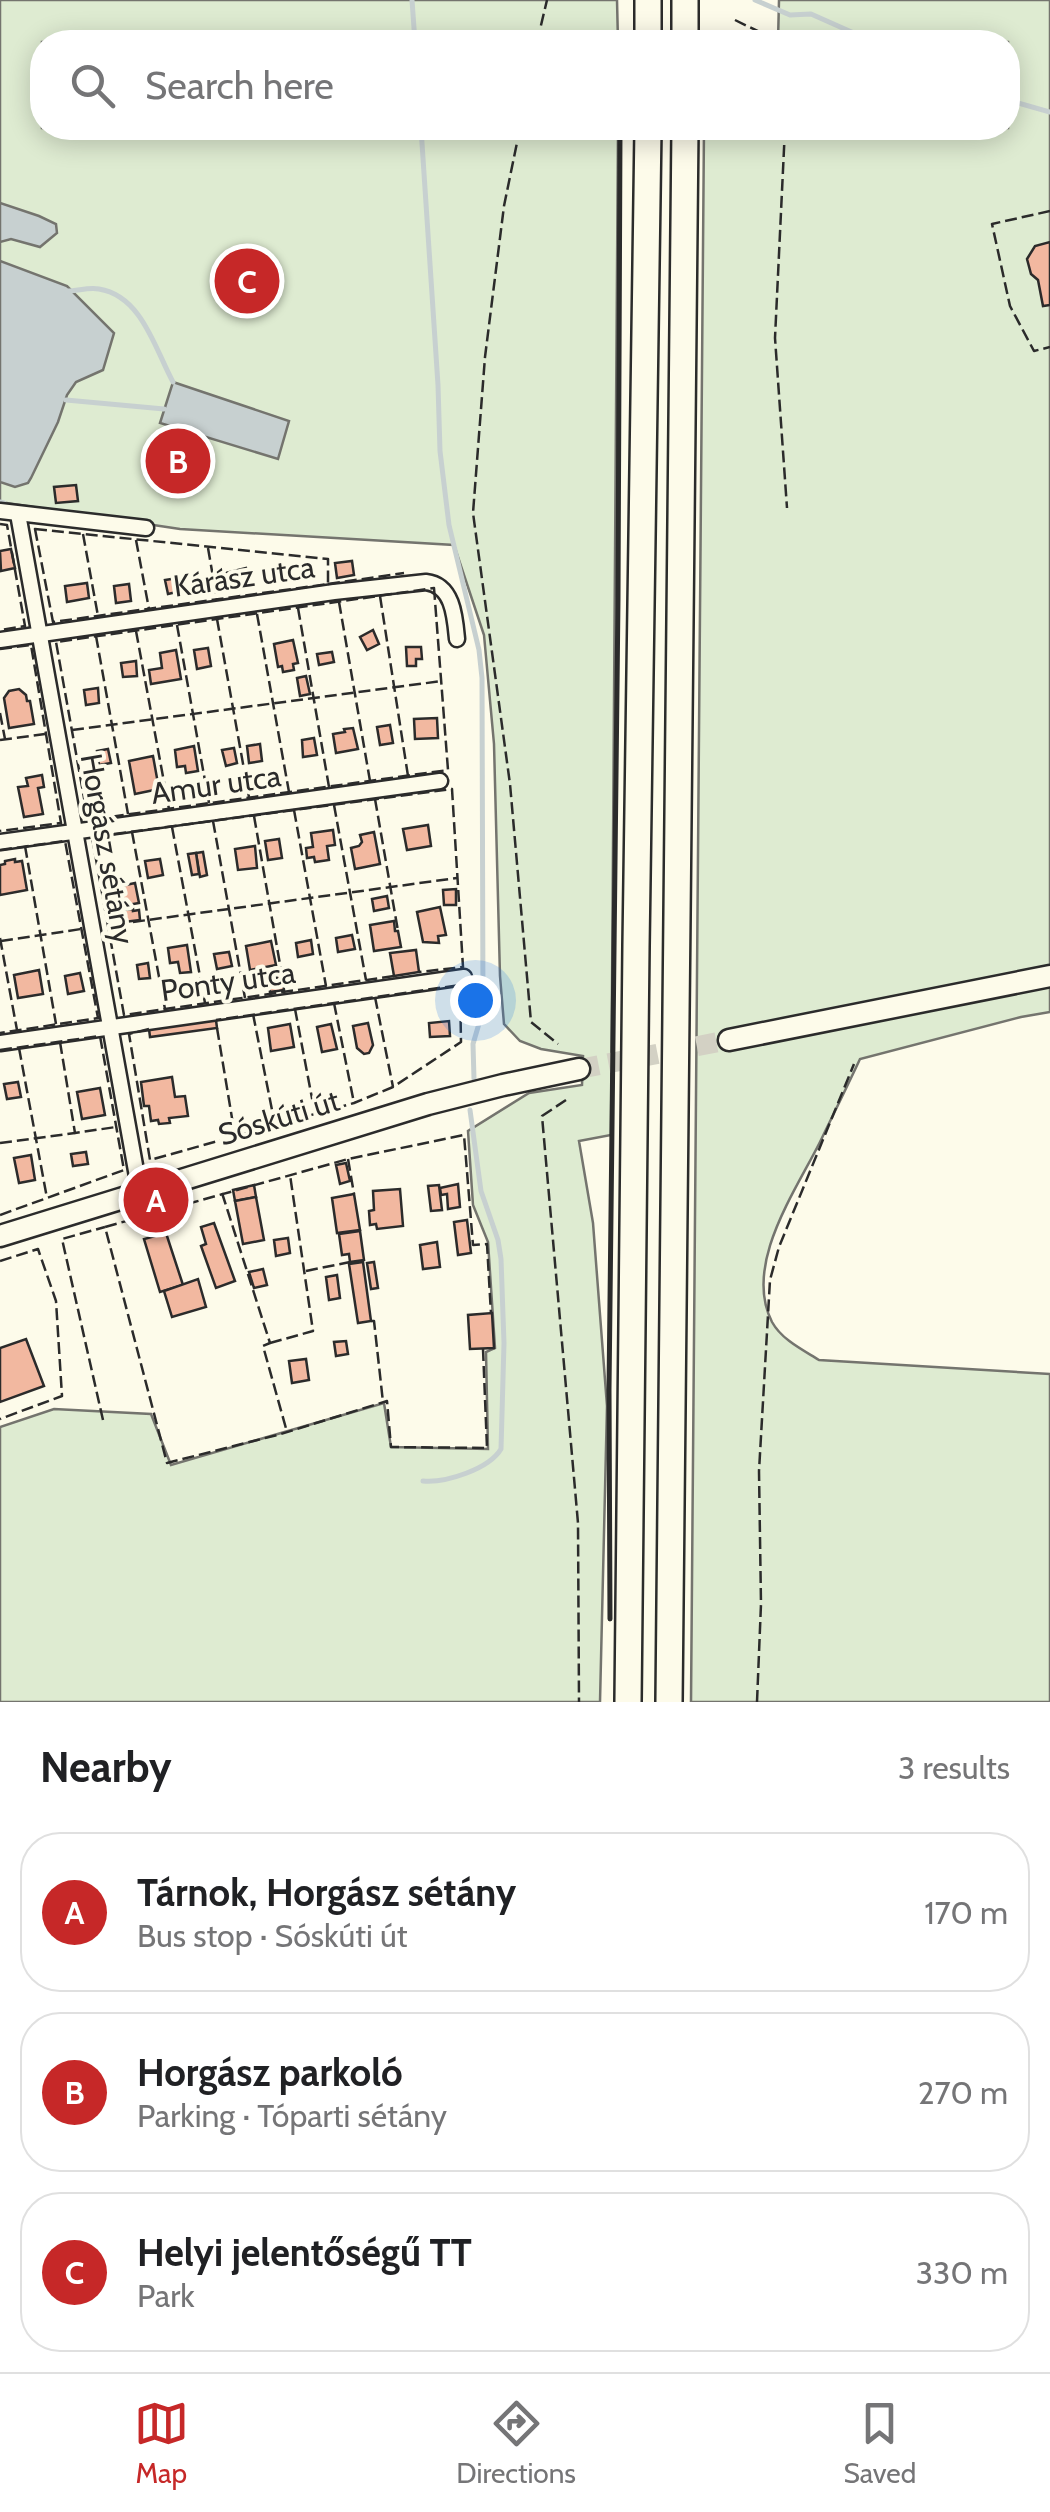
<!DOCTYPE html>
<meta charset="utf-8">
<style>
:root{--surface:#fff;--page:#f6f6f6;--text:#202124;--muted:#757577;--line:#e0e0e0;--accent:#c62828}
body{margin:0;font-family:Cabin,sans-serif;background:var(--page);color:var(--text)}
.you{position:absolute;left:475px;top:1000px;width:35px;height:35px;margin:-25px;border:8px solid #fff;border-radius:50%;background:#1a73e8;box-shadow:0 0 0 15px #1a73e833}
.badge{display:grid;place-items:center;width:65px;height:65px;border-radius:50%;background:var(--accent);color:#fff;font-size:32px;font-weight:700}
.pin{position:absolute;translate:-50% -50%;border:5px solid #fff;box-shadow:0 2px 10px #0006}
.list{margin:0;padding:0;list-style:none}
h2{display:flex;justify-content:space-between;align-items:center;height:130px;margin:0;padding:0 40px;font-size:42px}
h2 small{font-size:32px;font-weight:400;color:var(--muted)}
.list li{display:grid;grid-template-columns:65px 1fr auto;gap:30px;align-items:center;box-sizing:border-box;height:160px;margin:0 20px 20px;padding:0 20px;border:2px solid var(--line);border-radius:40px}
.list b{display:block;font-size:38px;white-space:nowrap}
.list p{margin:0;font-size:32px;white-space:nowrap;color:var(--muted)}
.list em{font-size:32px;font-style:normal;color:var(--muted)}
.icon{flex:none;width:55px;height:55px;fill:none;stroke:currentColor;stroke-width:2;stroke-linecap:round;stroke-linejoin:round}
.map{position:relative;flex:none;width:1050px;height:1702px;overflow:hidden}
.search{position:absolute;background:var(--surface);box-shadow:0 5px 25px #0003;left:30px;right:30px;top:30px;height:110px;display:flex;align-items:center;gap:25px;box-sizing:border-box;padding:0 35px;border-radius:40px;color:var(--muted);font-size:38px}
.sheet{height:670px;background:var(--surface)}
nav{display:flex;justify-content:space-around;align-items:center;box-sizing:border-box;height:140px;border-top:2px solid var(--line);background:var(--surface);font-size:28px;color:var(--muted)}
nav a{display:grid;justify-items:center;gap:5px}
nav .on{color:var(--accent)}
.map>svg:first-child{display:block}
.green{fill:#deebd1;stroke:#74746e;stroke-width:2.5}
.water{fill:#c7d0d0;stroke:#74746e;stroke-width:2.5}
.lines{fill:none;stroke-linecap:round;stroke-linejoin:round}
.stream{stroke:#c7d0d0;stroke-width:5}
.building{fill:#f2b8a0;stroke:#2b2b2b;stroke-width:2.5}
.secondary-tunnel{stroke:#d3d1c4;stroke-width:20;stroke-dasharray:20 10;stroke-linecap:butt}
.minor-casing{stroke:#2b2b2b;stroke-width:19}
.secondary-casing{stroke:#2b2b2b;stroke-width:25}
.motorway-casing{stroke:#2b2b2b;stroke-width:30}
.minor{stroke:#fdfbea;stroke-width:14}
.secondary{stroke:#fdfbea;stroke-width:20}
.motorway{stroke:#fdfbea;stroke-width:25}
.fence{stroke:#2b2b2b;stroke-width:2.5;stroke-dasharray:12 5;stroke-linecap:butt}
.wall{stroke:#2b2b2b;stroke-width:5}
.labels{text-anchor:middle;stroke-width:8;stroke-linejoin:round;paint-order:stroke}
.street-label{font-size:30px;fill:#2b2b2b;stroke:#fdfbea}
</style>
<div class="map">
<svg width="1050" height="1702" viewBox="0 0 1050 1702">
<rect width="100%" height="100%" fill="#fdfbea"/>
<!-- green -->
<g class="green">
<polygon points="0,0 617,0 618,42 42,42 42,128 618,128 611,1135 579,1141 593,1223 607,1406 600,1702 0,1702 0,1427 54,1409 151,1414 171,1465 384,1403 391,1447 488,1449 486,1352 495,1348 488,1242 473,1205 468,1131 529,1093 582,1085 583,1056 541,1049 520,1041 504,1024 500,976 494,744 484,635 454,545 180,529 0,502"/>
<path d="M779,0h271v1012l-29,5 -161,42c-13,28 -27,56 -40,83 -25,50 -77,123 -48,180 10,18 31,28 47,38l231,14v328h-359c5,-525 6,-1050 13,-1574h304v-86h-230z"/>
</g>
<!-- water -->
<g class="water">
<polygon points="0,203 39,216 56,224 57,233 40,247 11,239 0,242"/>
<polygon points="0,261 67,286 114,333 103,370 76,382 67,395 58,422 31,478 28,483 15,487 0,482"/>
<polygon points="173,382 289,421 278,459 160,423"/>
</g>
<g class="lines">
<!-- stream -->
<g class="stream">
<polyline points="412,0 415,42"/>
<polyline points="755,0 790,15 811,14 874,42"/>
<polyline points="1008,100 1050,112"/>
<polyline points="421,128 438,385 440,451 449,525 479,650 482,678 483,1010 473,1044 474,1079"/>
<path d="M67,291c11,0 21,-4 32,-2 43,7 56,60 74,93"/>
<polyline points="66,400 164,409"/>
<polyline points="0,502 4,503"/>
<path d="M423,1481c23,2 66,-12 78,-32l3,-106 -3,-84 -3,-19 -17,-49 -11,-81"/>
</g>
</g>
<!-- building -->
<g class="building">
<polygon points="1050,242 1050,305 1043,306 1038,280 1031,274 1027,259 1035,246"/>
<polygon points="76,485 78,501 56,503 54,487"/>
<polygon points="11,549 15,568 1,571 0,551"/>
<polygon points="352,561 354,575 337,578 335,563"/>
<polygon points="246,568 250,583 229,588 226,573"/>
<polygon points="178,578 181,591 168,594 165,580"/>
<polygon points="87,583 89,598 67,602 65,586"/>
<polygon points="129,584 131,601 116,603 114,586"/>
<polygon points="373,630 379,644 367,650 360,637"/>
<polygon points="293,640 298,663 293,664 294,670 283,672 282,666 278,667 274,644"/>
<polygon points="406,647 421,647 422,659 416,659 416,666 407,666"/>
<polygon points="208,648 211,666 197,669 194,650"/>
<polygon points="176,650 181,679 151,684 149,670 162,668 160,653"/>
<polygon points="332,652 334,662 319,665 317,654"/>
<polygon points="136,661 137,676 123,677 121,663"/>
<polygon points="306,676 310,694 300,696 297,678"/>
<polygon points="98,688 99,703 86,705 84,690"/>
<polygon points="19,689 26,695 27,701 30,701 34,724 9,728 4,698 9,691"/>
<polygon points="437,718 438,738 415,739 414,719"/>
<polygon points="390,725 393,743 380,745 377,727"/>
<polygon points="353,728 358,749 336,753 333,734 345,732 344,729"/>
<polygon points="314,738 317,755 303,757 302,740"/>
<polygon points="260,744 262,761 249,763 247,746"/>
<polygon points="194,746 198,771 186,773 185,766 177,767 175,750"/>
<polygon points="234,748 237,763 226,766 222,750"/>
<polygon points="108,749 111,763 99,765 97,751"/>
<polygon points="153,756 159,789 135,794 129,761"/>
<polygon points="42,775 44,787 38,788 43,814 24,817 18,787 28,786 26,778"/>
<polygon points="428,825 431,846 407,850 403,829"/>
<polygon points="333,830 335,845 327,846 329,860 315,862 314,857 307,858 306,848 313,847 311,833"/>
<polygon points="374,832 380,864 355,869 351,848 359,846 362,842 360,835"/>
<polygon points="279,839 282,858 268,860 265,841"/>
<polygon points="255,846 257,868 238,870 235,849"/>
<polygon points="203,852 207,875 200,877 196,853"/>
<polygon points="196,853 199,874 192,875 188,854"/>
<polygon points="15,859 15,862 22,861 27,890 0,895 0,865 5,864 5,861"/>
<polygon points="160,859 163,875 148,878 145,861"/>
<polygon points="135,883 139,903 116,907 112,888"/>
<polygon points="456,889 456,905 444,905 443,890"/>
<polygon points="387,896 389,908 374,911 372,899"/>
<polygon points="440,907 446,935 438,936 439,943 423,942 417,912"/>
<polygon points="121,908 124,922 112,924 110,910"/>
<polygon points="133,909 133,911 139,910 140,920 124,922 122,910"/>
<polygon points="394,921 395,931 398,931 401,947 374,951 370,925"/>
<polygon points="352,935 355,949 338,952 336,938"/>
<polygon points="311,940 313,954 298,957 296,943"/>
<polygon points="271,941 276,965 250,970 246,946"/>
<polygon points="187,945 191,972 180,973 178,962 170,963 168,948"/>
<polygon points="416,950 419,972 394,976 390,953"/>
<polygon points="229,952 232,966 217,969 214,954"/>
<polygon points="148,963 150,978 139,979 137,965"/>
<polygon points="39,970 43,994 18,998 14,975"/>
<polygon points="281,970 284,990 270,992 269,984 278,982 276,971"/>
<polygon points="80,973 84,991 68,994 65,976"/>
<polygon points="216,1020 217,1028 150,1037 149,1029"/>
<polygon points="449,1021 450,1036 430,1037 429,1023"/>
<polygon points="368,1023 373,1045 369,1053 364,1054 357,1048 353,1026"/>
<polygon points="290,1024 294,1047 271,1051 268,1028"/>
<polygon points="331,1024 337,1049 322,1052 317,1027"/>
<polygon points="172,1077 175,1097 185,1096 188,1116 169,1118 170,1123 159,1124 158,1120 151,1121 149,1106 144,1106 141,1082"/>
<polygon points="18,1082 21,1097 7,1099 4,1084"/>
<polygon points="100,1088 105,1115 82,1119 77,1092"/>
<polygon points="86,1152 88,1164 73,1166 71,1154"/>
<polygon points="31,1155 35,1180 19,1183 14,1158"/>
<polygon points="346,1163 350,1181 340,1184 336,1165"/>
<polygon points="458,1184 460,1207 448,1209 447,1194 441,1195 440,1188"/>
<polygon points="254,1185 256,1197 235,1201 233,1190"/>
<polygon points="439,1185 442,1210 431,1211 428,1186"/>
<polygon points="400,1189 403,1226 377,1229 376,1224 370,1225 369,1211 374,1210 373,1191"/>
<polygon points="354,1194 360,1230 337,1233 332,1198"/>
<polygon points="256,1197 264,1240 243,1244 235,1201"/>
<polygon points="467,1220 471,1253 458,1255 454,1222"/>
<polygon points="214,1223 235,1281 216,1288 201,1246 206,1244 201,1227"/>
<polygon points="360,1231 364,1260 350,1262 349,1254 342,1255 339,1234"/>
<polygon points="166,1233 183,1285 160,1292 144,1239"/>
<polygon points="288,1238 290,1253 276,1256 274,1240"/>
<polygon points="437,1242 440,1267 423,1269 420,1245"/>
<polygon points="363,1262 371,1321 358,1323 349,1264"/>
<polygon points="374,1262 378,1288 371,1289 367,1263"/>
<polygon points="263,1269 267,1285 254,1288 249,1272"/>
<polygon points="337,1275 340,1298 329,1300 326,1277"/>
<polygon points="198,1279 206,1307 172,1317 164,1291"/>
<polygon points="492,1313 494,1348 470,1349 468,1315"/>
<polygon points="26,1339 44,1386 0,1402 0,1348"/>
<polygon points="346,1341 348,1354 336,1356 334,1342"/>
<polygon points="306,1359 309,1380 292,1383 289,1361"/>
</g>
<g class="lines">
<!-- secondary-tunnel -->
<polyline class="secondary-tunnel" points="579,1069 729,1040"/>
<defs>
<g id="minor">
<polyline points="0,511 146,528"/>
<polyline points="18,514 140,1193"/>
<path d="M0,640l334,-48 92,-10c27,3 29,35 31,57"/>
<polyline points="0,842 440,781"/>
<polyline points="0,1043 464,977"/>
</g>
<g id="secondary">
<polyline points="729,1040 1050,976"/>
<polyline points="0,1236 428,1104 503,1085 579,1069"/>
</g>
<g id="motorway">
<polyline points="648,42 648,0"/>
<polyline points="685,42 685,0"/>
<polyline points="628,1702 636,946 648,128"/>
<polyline points="669,1702 685,128"/>
</g>
</defs>
<!-- minor casing -->
<use href="#minor" class="minor-casing"/>
<!-- secondary casing -->
<use href="#secondary" class="secondary-casing"/>
<!-- motorway casing -->
<use href="#motorway" class="motorway-casing"/>
<!-- minor -->
<use href="#minor" class="minor"/>
<!-- secondary -->
<use href="#secondary" class="secondary"/>
<!-- motorway -->
<use href="#motorway" class="motorway"/>
<!-- fence -->
<g class="fence">
<polyline points="735,20 780,42"/>
<polyline points="537,42 547,0"/>
<polyline points="520,128 504,206 485,357 473,513 510,784 531,1022 558,1044"/>
<polyline points="785,128 775,338 787,508"/>
<polyline points="1050,211 992,224 1010,306 1034,351 1050,347"/>
<polyline points="0,524 7,525 25,626 0,630"/>
<polygon points="35,529 328,559 328,584 53,622"/>
<polyline points="83,534 98,616"/>
<polyline points="136,540 149,609"/>
<polyline points="208,548 217,600"/>
<polyline points="328,584 404,573"/>
<polygon points="434,588 448,770 88,820 56,642"/>
<polyline points="380,596 408,776"/>
<polyline points="339,602 370,781"/>
<polyline points="298,608 329,787"/>
<polyline points="257,614 289,792"/>
<polyline points="217,619 249,797"/>
<polyline points="177,625 209,803"/>
<polyline points="136,631 169,809"/>
<polyline points="96,636 128,814"/>
<polyline points="0,649 31,645 61,823 0,831"/>
<polyline points="0,713 5,739"/>
<polyline points="72,730 442,681"/>
<polyline points="0,740 45,734"/>
<polyline points="375,799 398,931"/>
<polyline points="334,805 366,980"/>
<polyline points="294,810 326,986"/>
<polyline points="254,816 281,970"/>
<polyline points="213,821 245,998"/>
<polyline points="172,827 205,1003"/>
<polyline points="132,832 165,1009"/>
<polyline points="25,846 56,1024"/>
<polyline points="0,850 65,841 98,1018 0,1033"/>
<polyline points="133,922 457,878"/>
<polyline points="0,938 17,1030"/>
<polyline points="1,941 81,929"/>
<polyline points="394,976 124,1015 92,837 452,789 463,967 419,972"/>
<polyline points="375,997 393,1087"/>
<polyline points="334,1003 354,1103"/>
<polyline points="295,1009 315,1114"/>
<polyline points="253,1014 275,1125"/>
<polyline points="217,1028 235,1136"/>
<polyline points="149,1029 129,1034 150,1160 354,1103 393,1087 461,1042 460,985 216,1020"/>
<polyline points="60,1042 75,1133 116,1127"/>
<polyline points="19,1048 47,1198"/>
<polyline points="0,1050 100,1036 124,1170 0,1215"/>
<polyline points="566,1100 542,1116 578,1523 579,1702"/>
<polyline points="0,1143 75,1133"/>
<polyline points="348,1159 354,1194"/>
<polyline points="222,1193 270,1343 263,1346 287,1432"/>
<polyline points="0,1261 38,1249 56,1301 62,1396 0,1419"/>
<polyline points="306,1271 350,1262"/>
<polyline points="371,1321 374,1321 383,1402"/>
<polyline points="270,1343 313,1331 290,1175"/>
<polyline points="483,1349 487,1448 391,1447 387,1401 281,1434 167,1463 105,1227 348,1159 464,1135 473,1245 487,1244 491,1314"/>
<polyline points="103,1420 62,1239 105,1227"/>
<polyline points="757,1702 761,1604 759,1471 770,1280 779,1247 854,1064"/>
</g>
<!-- wall -->
<g class="wall">
<polyline points="622,42 622,35"/>
<polyline points="610,1619 609,1390 618,599 620,128"/>
</g>
</g>
<g class="labels">
<!-- street labels -->
<g class="street-label">
<text transform="translate(244 577) rotate(-8)" y="10">Kárász utca</text>
<text transform="translate(216 785) rotate(-8)" y="10">Amur utca</text>
<text transform="translate(107 849) rotate(80)" y="10">Horgász sétány</text>
<text transform="translate(228 982) rotate(-8)" y="10">Ponty utca</text>
<text transform="translate(279 1118) rotate(-17)" y="10">Sóskúti út</text>
</g>
</g>
</svg>
<div class="you"></div>
<div class="pin badge" style="left:156px;top:1200px">A</div>
<div class="pin badge" style="left:178px;top:461px">B</div>
<div class="pin badge" style="left:247px;top:281px">C</div>
<div class="search"><svg class="icon" aria-label="search" viewBox="0 0 24 24"><circle cx="10" cy="10" r="6"/><path d="M15 15l6 6"/></svg>Search here</div>
</div>
<section class="sheet">
<h2>Nearby<small>3 results</small></h2>
<ul class="list">
<li><span class="badge">A</span><div><b>Tárnok, Horgász sétány</b><p>Bus stop · Sóskúti út</p></div><em>170 m</em></li>
<li><span class="badge">B</span><div><b>Horgász parkoló</b><p>Parking · Tóparti sétány</p></div><em>270 m</em></li>
<li><span class="badge">C</span><div><b>Helyi jelentőségű TT</b><p>Park</p></div><em>330 m</em></li>
</ul>
</section>
<nav>
<a class="on"><svg class="icon" aria-label="map" viewBox="0 0 24 24"><path d="M3 6l6-2 6 2 6-2v14l-6 2-6-2-6 2zM9 4v14M15 6v14"/></svg>Map</a>
<a><svg class="icon" aria-label="directions" viewBox="0 0 24 24"><path d="M12 3l9 9-9 9-9-9zM9 14v-3h6M13 9l2 2-2 2"/></svg>Directions</a>
<a><svg class="icon" aria-label="saved" viewBox="0 0 24 24"><path d="M7 4h10v16l-5-4-5 4z"/></svg>Saved</a>
</nav>
